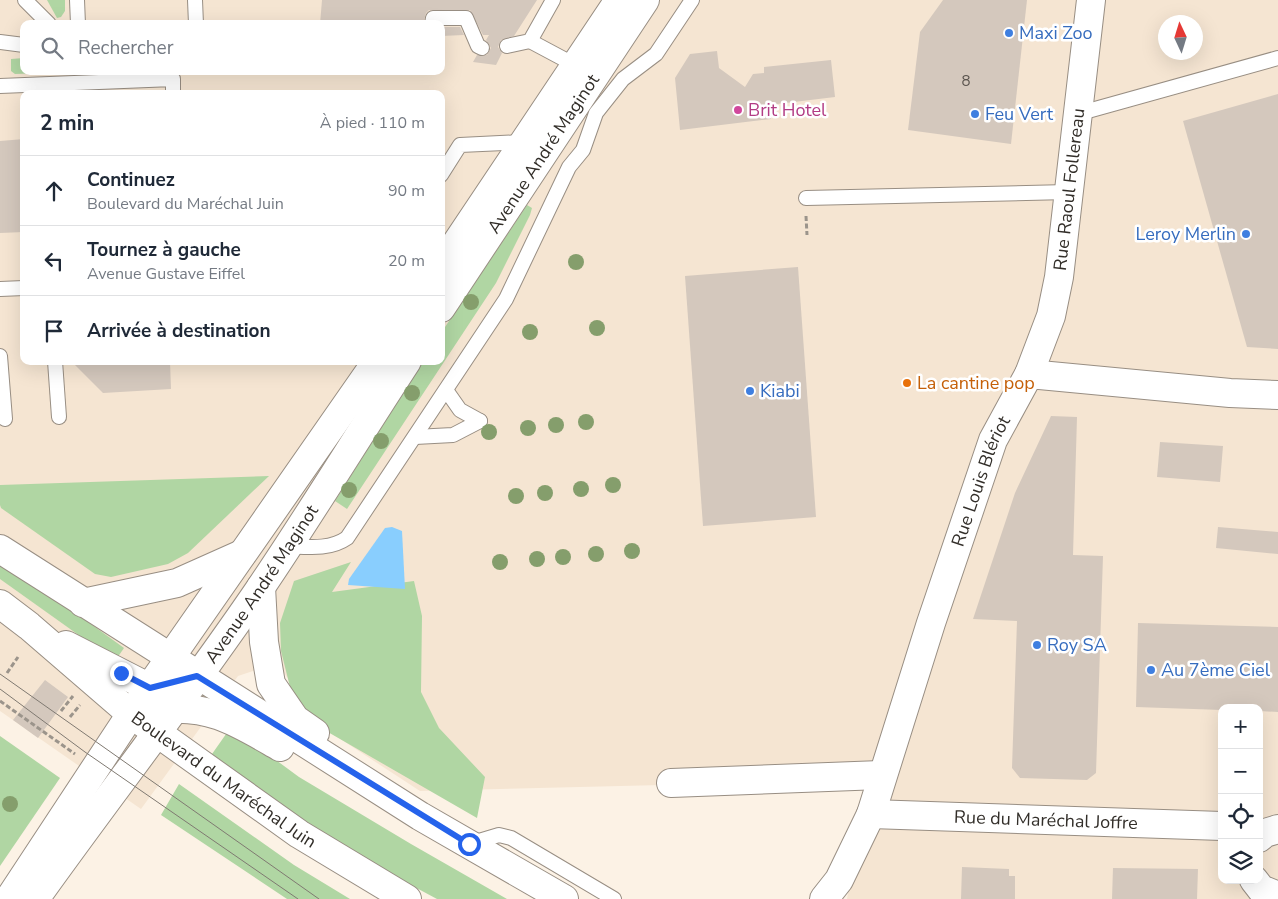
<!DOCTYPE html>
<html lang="fr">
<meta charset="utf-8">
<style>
:root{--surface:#fff;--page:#f6f6f7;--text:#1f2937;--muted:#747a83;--line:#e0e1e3}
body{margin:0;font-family:"Nunito Sans",sans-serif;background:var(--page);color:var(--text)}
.controls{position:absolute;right:15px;bottom:15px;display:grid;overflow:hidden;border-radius:10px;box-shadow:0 5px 20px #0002}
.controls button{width:45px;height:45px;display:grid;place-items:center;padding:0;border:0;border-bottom:1px solid var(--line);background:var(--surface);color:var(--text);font:25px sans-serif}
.compass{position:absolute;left:1158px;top:15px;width:45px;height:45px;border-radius:50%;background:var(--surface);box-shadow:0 5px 20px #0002;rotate:356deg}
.stop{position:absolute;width:15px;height:15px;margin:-11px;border:4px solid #2563eb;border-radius:50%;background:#fff}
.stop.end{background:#2563eb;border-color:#fff;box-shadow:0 1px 5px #0008}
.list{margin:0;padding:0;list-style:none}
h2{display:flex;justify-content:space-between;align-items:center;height:65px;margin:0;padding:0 20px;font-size:21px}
h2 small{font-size:16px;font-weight:400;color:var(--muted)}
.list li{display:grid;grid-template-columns:32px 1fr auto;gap:15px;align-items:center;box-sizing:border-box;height:70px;padding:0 20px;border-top:1px solid var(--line)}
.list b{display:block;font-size:19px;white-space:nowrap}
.list p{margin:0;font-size:16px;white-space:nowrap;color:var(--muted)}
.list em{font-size:16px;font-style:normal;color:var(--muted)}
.icon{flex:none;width:28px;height:28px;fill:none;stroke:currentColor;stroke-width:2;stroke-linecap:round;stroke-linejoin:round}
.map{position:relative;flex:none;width:1278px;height:899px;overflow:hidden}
.search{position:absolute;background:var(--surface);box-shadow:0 5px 20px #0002;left:20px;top:20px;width:425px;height:55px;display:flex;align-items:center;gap:12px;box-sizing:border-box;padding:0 18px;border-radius:10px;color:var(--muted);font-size:19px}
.panel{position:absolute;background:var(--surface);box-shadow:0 5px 20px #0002;left:20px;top:90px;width:425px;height:275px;border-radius:10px}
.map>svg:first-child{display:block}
.built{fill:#f5e5d2;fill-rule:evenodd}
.green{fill:#b0d6a3}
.water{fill:#89cefe}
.building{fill:#d4c8bd}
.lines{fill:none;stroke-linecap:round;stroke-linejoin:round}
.service-casing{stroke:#988e83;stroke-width:16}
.minor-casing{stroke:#988e83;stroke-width:30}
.primary-casing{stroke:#988e83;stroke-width:30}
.path{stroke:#9b948b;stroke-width:3;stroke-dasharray:5 2.5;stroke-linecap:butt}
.service{stroke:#fff;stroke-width:14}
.minor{stroke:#fff;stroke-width:28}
.primary{stroke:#fff;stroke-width:28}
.tram{stroke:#7f7971;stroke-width:1}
.tree{fill:#859e6c}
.route{stroke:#2563eb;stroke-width:6}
.shop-dot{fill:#3f7fe0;stroke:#fff;stroke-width:2}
.hotel-dot{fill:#d1479c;stroke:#fff;stroke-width:2}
.food-dot{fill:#e8710a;stroke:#fff;stroke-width:2}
.labels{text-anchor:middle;stroke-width:5;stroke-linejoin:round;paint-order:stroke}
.number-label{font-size:15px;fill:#5a544e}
.shop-label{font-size:18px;fill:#366cbe;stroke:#fff;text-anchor:start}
.hotel-label{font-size:18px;fill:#b23c85;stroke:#fff;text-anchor:start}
.street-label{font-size:18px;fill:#322e29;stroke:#fff}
.food-label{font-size:18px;fill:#c56008;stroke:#fff;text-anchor:start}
</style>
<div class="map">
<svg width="1278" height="899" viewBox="0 0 1278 899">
<rect width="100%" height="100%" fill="#fcf2e5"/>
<!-- built -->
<path class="built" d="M0,0h1278v899h-431l19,-119 -446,11 -98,-64 -45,-64 -39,13 -97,133 -141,-98zM1166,22h30v30h-30zM24,24h417v47h-417zM24,94h417v267h-417zM1222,708h37v172h-37z"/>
<!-- green -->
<g class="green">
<polygon points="47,0 65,0 65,11 61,17 57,18"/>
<polygon points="24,58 24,71 98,71 15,74 11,71 11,59"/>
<polygon points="527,205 532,208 530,215 496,283 347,509 335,501 423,361 441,361 441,333"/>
<polygon points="269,476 188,553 168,564 111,577 95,574 1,508 0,505 0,485"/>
<polygon points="0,558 124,648 115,661 0,579"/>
<polygon points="351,562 332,592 414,581 422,616 421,692 439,728 485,777 477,818 314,724 291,691 281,651 280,623 294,581"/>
<polygon points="231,727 299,777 411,844 507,899 437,899 355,855 292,815 212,754"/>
<polygon points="0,736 60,778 0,866"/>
<polygon points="179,784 294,865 350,899 287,899 161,815"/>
</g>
<!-- water -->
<polygon class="water" points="392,527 402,531 405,589 348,585 349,579 385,528"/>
<!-- building -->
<g class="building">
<polygon points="322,0 537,0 514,36 501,40 498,47 502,53 496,65 473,62 477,55 487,55 491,48 486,40 489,35 483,35 470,10 429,10 426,13 423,24 320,24"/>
<polygon points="943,0 1027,0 1011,144 908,130 920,32"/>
<polygon points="441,27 460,27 464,35 441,36"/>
<polygon points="717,51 719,68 745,87 753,74 764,73 764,67 831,60 835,97 769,105 771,119 680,130 675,78 690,54"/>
<polygon points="1278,94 1278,349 1247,347 1183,121"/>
<polygon points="24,139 24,232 0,233 0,141"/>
<polygon points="798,267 816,517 703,526 685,276"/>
<polygon points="71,361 170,361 171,389 103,393"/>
<polygon points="1051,416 1077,417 1073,555 1103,556 1096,773 1087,780 1020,778 1012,768 1017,621 973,619 1015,493"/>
<polygon points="1160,442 1223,446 1220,482 1157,477"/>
<polygon points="1218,527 1278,532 1278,554 1216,548"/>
<polygon points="1138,623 1278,627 1278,712 1259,711 1259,708 1222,708 1222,710 1136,707"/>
<polygon points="45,680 68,697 38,738 13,720"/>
<polygon points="962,867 1009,869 1009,876 1015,876 1015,899 961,899"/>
<polygon points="1113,868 1198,869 1197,899 1112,899"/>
</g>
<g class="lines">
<defs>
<g id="service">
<polyline points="25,0 49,24"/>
<polyline points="77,0 78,24"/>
<polyline points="195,0 196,24"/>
<polyline points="432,24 433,18 466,18 478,46 482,48"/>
<polyline points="530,41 575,65"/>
<polyline points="0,42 24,45"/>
<polyline points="507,46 530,41 553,0"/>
<polyline points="0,86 173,79 173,94"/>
<polyline points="1077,114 1278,58"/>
<polyline points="441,175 460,145 523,142"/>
<polyline points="806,198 1068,192"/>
<polyline points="0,289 24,288"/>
<polyline points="0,356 5,419"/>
<polyline points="55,361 59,417"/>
<polyline points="446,390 460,410 480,421"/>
<polyline points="415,437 453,435 480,421"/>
<path d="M287,546c21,1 43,4 60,-8l159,-239 63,-132 14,-17 13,-37 27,-34 33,-25 36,-54"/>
<polyline points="469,844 499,835 511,838 614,899"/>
</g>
<g id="minor">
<path id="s1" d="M1029,374l22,-58 8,-39 32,-277"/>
<polyline points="671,783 881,775"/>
<path id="s2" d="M871,814l351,12"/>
<polyline points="1259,838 1265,833 1278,829"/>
<polyline points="1254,880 1261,889 1278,896"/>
<path id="s3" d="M824,899l15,-19 32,-66 60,-191 62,-183 36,-66 201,19 48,2"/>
</g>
<g id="primary">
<polyline points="441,266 619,0"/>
<path id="s4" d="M441,308l204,-308"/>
<polyline points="0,549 420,816 564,899"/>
<polyline points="261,587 264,642 271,684 295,719 315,733"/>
<polyline points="83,603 177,583 242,554"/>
<path id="s5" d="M0,604l29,22 102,88 168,120 108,65"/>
<polyline points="66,645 150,688 167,683"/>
<path d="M160,710c49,-7 80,14 120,37"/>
<polyline points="9,899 131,714 377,361"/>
<path id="s6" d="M35,899c75,-105 154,-206 226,-312 50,-74 97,-151 146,-226"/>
</g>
</defs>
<!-- service casing -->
<use href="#service" class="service-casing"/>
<!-- minor casing -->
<use href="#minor" class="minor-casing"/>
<!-- primary casing -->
<use href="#primary" class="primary-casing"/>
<!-- path -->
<g class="path">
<polyline points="806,216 807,235"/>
<polyline points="7,673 18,657"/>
<polyline points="0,701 75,754"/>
<polyline points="61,711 73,696"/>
<polyline points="70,717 80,705"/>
</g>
<!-- service -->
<use href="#service" class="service"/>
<!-- minor -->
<use href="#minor" class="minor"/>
<!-- primary -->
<use href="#primary" class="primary"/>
<!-- tram -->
<g class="tram">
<polyline points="0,674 319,899"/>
<polyline points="0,689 85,752 298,899"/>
</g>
</g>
<!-- trees -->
<g class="tree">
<circle cx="576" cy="262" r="8"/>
<circle cx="471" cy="302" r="8"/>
<circle cx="597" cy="328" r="8"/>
<circle cx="530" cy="332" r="8"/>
<circle cx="412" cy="393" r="8"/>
<circle cx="586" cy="422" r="8"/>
<circle cx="556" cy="425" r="8"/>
<circle cx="528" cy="428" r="8"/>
<circle cx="489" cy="432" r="8"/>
<circle cx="381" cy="441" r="8"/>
<circle cx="613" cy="485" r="8"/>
<circle cx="581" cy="489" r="8"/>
<circle cx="349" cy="490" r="8"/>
<circle cx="545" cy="493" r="8"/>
<circle cx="516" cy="496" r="8"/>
<circle cx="632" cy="551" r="8"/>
<circle cx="596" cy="554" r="8"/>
<circle cx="563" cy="557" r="8"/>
<circle cx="537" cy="559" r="8"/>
<circle cx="500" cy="562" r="8"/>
<circle cx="10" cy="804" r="8"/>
</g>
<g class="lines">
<!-- route -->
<polyline class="route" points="121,673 150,688 197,676 469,844"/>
</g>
<!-- markers -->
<g class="shop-dot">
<circle cx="1009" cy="33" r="5"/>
<circle cx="975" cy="114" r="5"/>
<circle cx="1246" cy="234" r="5"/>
<circle cx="750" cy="391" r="5"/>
<circle cx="1037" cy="645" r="5"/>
<circle cx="1151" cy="670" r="5"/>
</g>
<circle class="hotel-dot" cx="738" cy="110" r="5"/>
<circle class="food-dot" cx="907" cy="383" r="5"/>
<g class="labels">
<!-- number labels -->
<g class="number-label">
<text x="966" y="86">8</text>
</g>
<!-- shop labels -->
<g class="shop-label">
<text x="1019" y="39">Maxi Zoo</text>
<text x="985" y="120">Feu Vert</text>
<text x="1236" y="240" text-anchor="end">Leroy Merlin</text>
<text x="760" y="397">Kiabi</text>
<text x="1047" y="651">Roy SA</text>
<text x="1161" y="676">Au 7ème Ciel</text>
</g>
<!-- hotel labels -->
<g class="hotel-label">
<text x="748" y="116">Brit Hotel</text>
</g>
<!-- street labels -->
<g class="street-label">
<text dy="6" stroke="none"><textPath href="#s4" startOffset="185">Avenue André Maginot</textPath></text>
<text dy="6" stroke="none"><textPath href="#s1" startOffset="190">Rue Raoul Follereau</textPath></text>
<text dy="6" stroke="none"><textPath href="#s3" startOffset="448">Rue Louis Blériot</textPath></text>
<text dy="6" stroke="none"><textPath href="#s6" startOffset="388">Avenue André Maginot</textPath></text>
<text dy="6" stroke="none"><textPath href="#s5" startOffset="285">Boulevard du Maréchal Juin</textPath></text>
<text dy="6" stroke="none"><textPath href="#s2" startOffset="175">Rue du Maréchal Joffre</textPath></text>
</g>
<!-- food labels -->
<g class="food-label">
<text x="917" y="389">La cantine pop</text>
</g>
</g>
</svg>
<div class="controls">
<button>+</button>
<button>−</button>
<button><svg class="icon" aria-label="locate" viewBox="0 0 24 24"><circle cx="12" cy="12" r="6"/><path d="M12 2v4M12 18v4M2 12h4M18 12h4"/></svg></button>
<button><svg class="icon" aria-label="layers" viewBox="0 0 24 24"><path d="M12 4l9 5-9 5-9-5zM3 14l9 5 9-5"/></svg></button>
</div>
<svg class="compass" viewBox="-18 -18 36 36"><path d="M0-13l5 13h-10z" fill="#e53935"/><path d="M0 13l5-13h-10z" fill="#747a83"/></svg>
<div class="stop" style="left:469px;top:844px"></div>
<div class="stop end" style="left:121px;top:673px"></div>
<div class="search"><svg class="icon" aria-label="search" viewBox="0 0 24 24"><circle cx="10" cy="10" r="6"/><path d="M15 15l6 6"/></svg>Rechercher</div>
<section class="panel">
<h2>2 min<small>À pied · 110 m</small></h2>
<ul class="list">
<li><svg class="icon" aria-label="ahead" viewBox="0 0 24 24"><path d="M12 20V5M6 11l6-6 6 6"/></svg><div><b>Continuez</b><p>Boulevard du Maréchal Juin</p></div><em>90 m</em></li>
<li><svg class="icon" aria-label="left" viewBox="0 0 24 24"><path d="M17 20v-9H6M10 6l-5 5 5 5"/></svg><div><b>Tournez à gauche</b><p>Avenue Gustave Eiffel</p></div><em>20 m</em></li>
<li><svg class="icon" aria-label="arrive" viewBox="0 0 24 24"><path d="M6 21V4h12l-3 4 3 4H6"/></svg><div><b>Arrivée à destination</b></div></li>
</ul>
</section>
</div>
